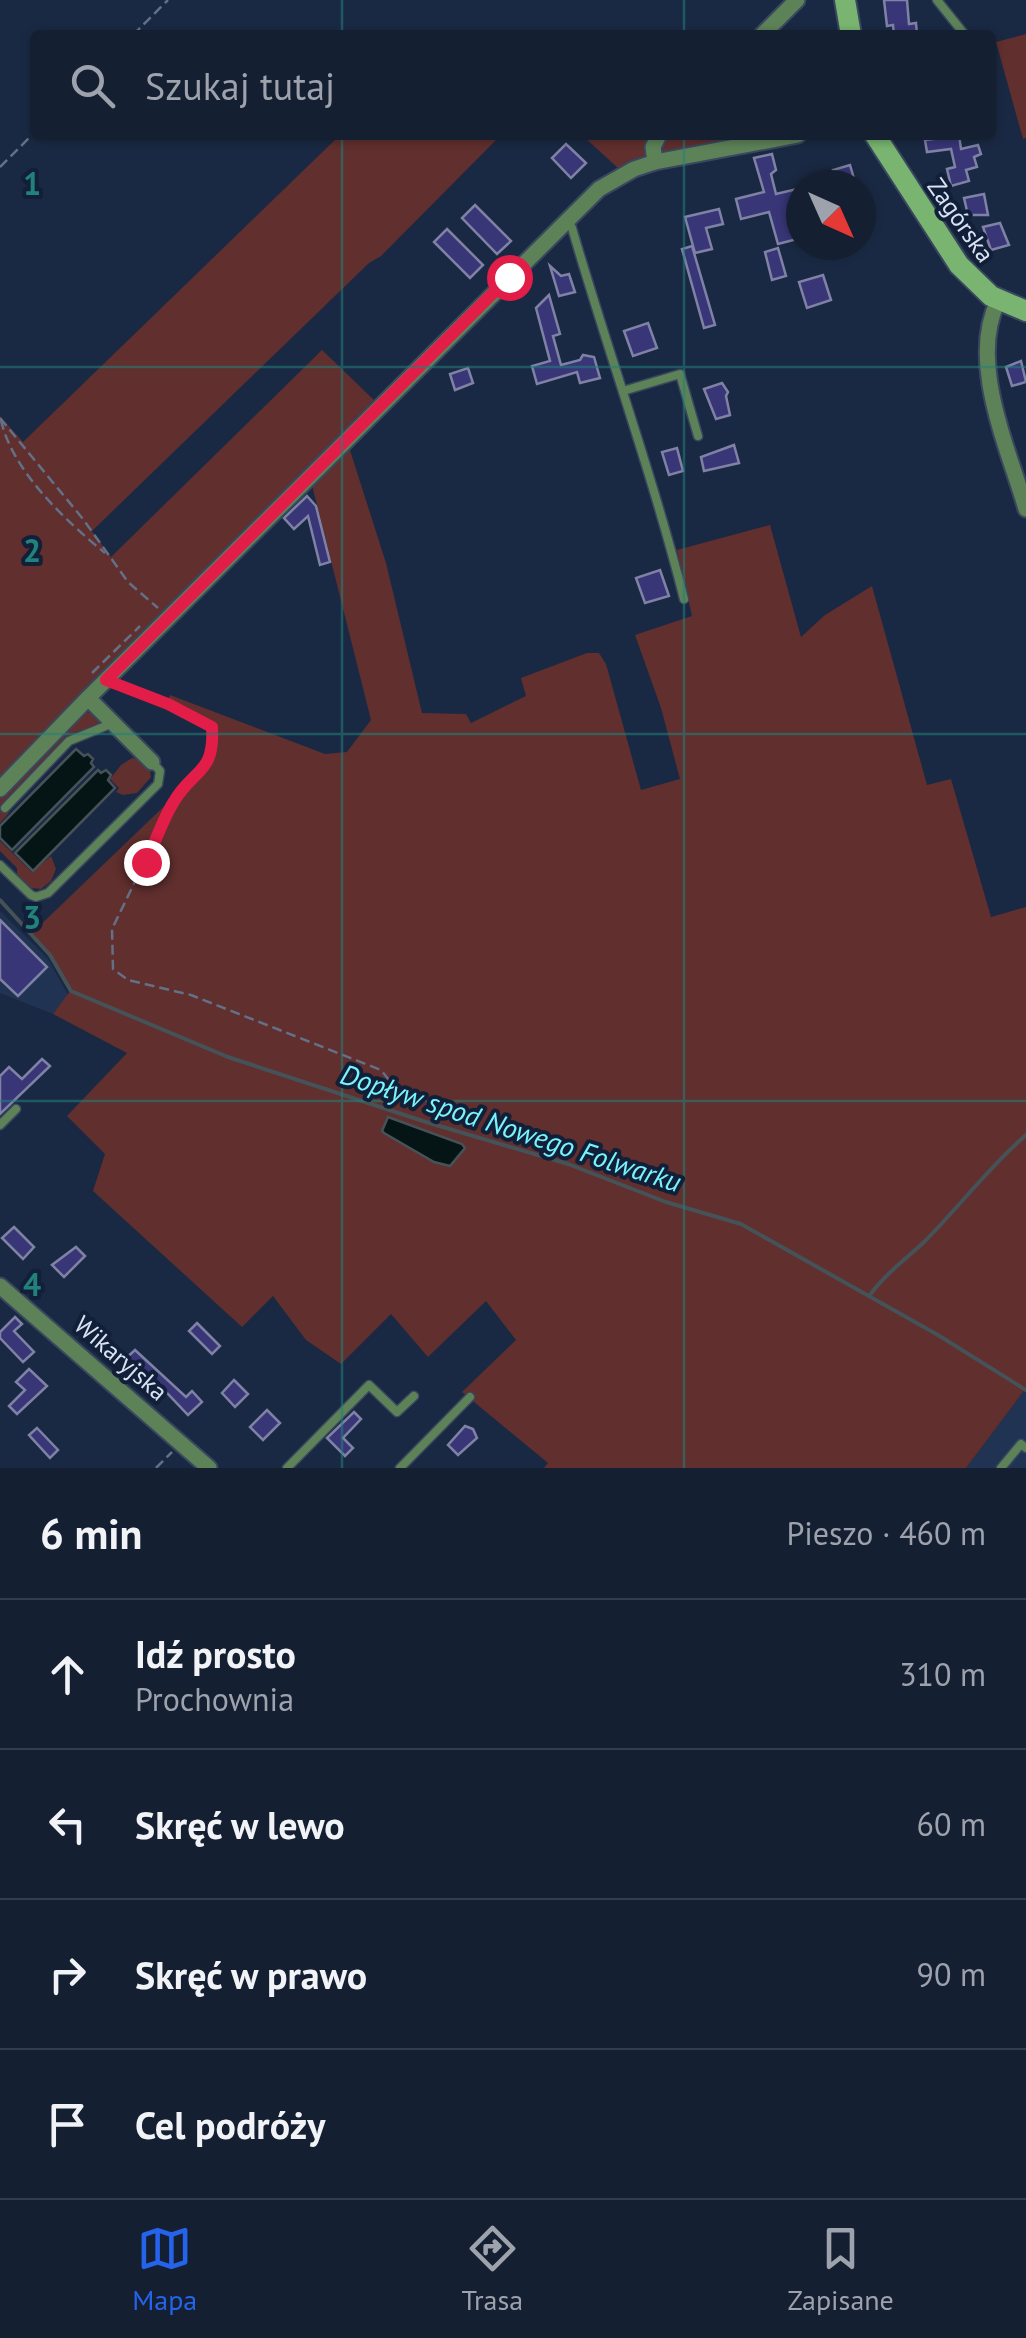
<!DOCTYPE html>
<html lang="pl">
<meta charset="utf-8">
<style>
:root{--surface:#141f32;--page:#212c3e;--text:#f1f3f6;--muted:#9da2ac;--line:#333d4d;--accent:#2563eb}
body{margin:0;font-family:"PT Sans",sans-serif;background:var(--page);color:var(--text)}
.compass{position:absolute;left:786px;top:170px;width:90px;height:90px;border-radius:50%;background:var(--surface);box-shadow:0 2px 8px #0004;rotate:135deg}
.stop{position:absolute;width:30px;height:30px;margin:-22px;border:8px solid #e11d48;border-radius:50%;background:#fff}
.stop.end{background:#e11d48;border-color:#fff;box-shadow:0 2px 10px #0008}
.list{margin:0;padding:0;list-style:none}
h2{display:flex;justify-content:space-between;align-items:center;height:130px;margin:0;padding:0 40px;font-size:42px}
h2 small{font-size:32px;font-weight:400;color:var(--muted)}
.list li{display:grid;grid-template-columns:65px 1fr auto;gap:30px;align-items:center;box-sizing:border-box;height:150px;padding:0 40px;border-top:2px solid var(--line)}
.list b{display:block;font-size:38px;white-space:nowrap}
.list p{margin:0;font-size:32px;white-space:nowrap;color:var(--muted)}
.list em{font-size:32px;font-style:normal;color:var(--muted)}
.icon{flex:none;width:55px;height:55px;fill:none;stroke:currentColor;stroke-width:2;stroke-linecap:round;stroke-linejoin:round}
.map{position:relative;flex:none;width:1026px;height:1468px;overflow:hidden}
.search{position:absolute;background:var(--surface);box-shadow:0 2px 8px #0004;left:30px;right:30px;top:30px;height:110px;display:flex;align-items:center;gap:25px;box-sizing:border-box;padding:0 35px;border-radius:10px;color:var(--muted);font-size:38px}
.sheet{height:730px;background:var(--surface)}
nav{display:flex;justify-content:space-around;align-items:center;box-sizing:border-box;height:140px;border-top:2px solid var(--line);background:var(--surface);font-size:28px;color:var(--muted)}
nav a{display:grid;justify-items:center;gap:5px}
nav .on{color:var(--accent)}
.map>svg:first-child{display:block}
.built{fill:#213352}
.green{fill:#602f2e}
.water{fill:#051415;stroke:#455258;stroke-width:2.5}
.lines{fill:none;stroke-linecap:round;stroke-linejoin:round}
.stream{stroke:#455258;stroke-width:4}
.building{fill:#383677;stroke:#7f82a4;stroke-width:2.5}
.lane-casing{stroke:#39475f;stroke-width:11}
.street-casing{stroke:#39475f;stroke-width:19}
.secondary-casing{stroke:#39475f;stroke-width:24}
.path{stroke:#637087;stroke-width:2.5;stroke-dasharray:10 5;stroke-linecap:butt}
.lane{stroke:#5d8258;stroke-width:8}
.street{stroke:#5d8258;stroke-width:15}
.secondary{stroke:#79b570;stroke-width:20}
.route{stroke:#e11d48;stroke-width:12}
.grid{fill:none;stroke:#23817b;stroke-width:2.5;stroke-opacity:0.55}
.labels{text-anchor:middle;stroke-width:8;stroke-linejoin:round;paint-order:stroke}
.street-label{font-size:25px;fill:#d9e3f4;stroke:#111f38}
.water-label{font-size:28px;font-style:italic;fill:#78f4fc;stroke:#111f38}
.grid-label{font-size:32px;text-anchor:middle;font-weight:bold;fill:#23817b;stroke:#111f38;stroke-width:8;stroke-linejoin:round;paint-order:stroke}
</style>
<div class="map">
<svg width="1026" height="1468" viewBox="0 0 1026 1468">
<rect width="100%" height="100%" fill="#1a2943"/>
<!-- built -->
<g class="built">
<polygon points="0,911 48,959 68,995 53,1014 0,993"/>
<polygon points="1026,1388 1026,1468 966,1468"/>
</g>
<!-- green -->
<g class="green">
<polygon points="1026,34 1026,138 1023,139 996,42"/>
<polygon points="340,135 501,135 381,256 369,263 92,531 111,557 322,350 374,400 0,782 0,416 23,442"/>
<polygon points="582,135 646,135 649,138 648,155 619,169"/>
<polygon points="664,135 760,135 664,154 659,151"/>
<polygon points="348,444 386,563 422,713 466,714 471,723 526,696 521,678 587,653 599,653 606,664 641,790 680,779 661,708 635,635 692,616 677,550 770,525 801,637 825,615 872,586 927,785 951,779 991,917 1026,907 1026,1388 966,1468 544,1468 548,1463 462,1392 516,1340 486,1301 428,1357 391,1314 341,1364 306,1340 273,1296 242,1327 93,1191 105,1154 67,1116 127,1053 53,1014 70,991 50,955 31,934 206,766 213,748 212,727 167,703 170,695 325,754 347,752 371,720 311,481"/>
<polygon points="84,712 95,713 103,724 70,734 1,805 9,813 0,823 0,795"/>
<path d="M132,758c12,1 18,7 19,19l-14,16 -14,2 -7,-3 3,-4 -9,-9 11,-14z"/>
<polygon points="0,841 32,872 51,856 56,869 51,881 41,889 31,888 17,875 17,868 0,851"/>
</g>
<!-- water -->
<g class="water">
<polygon points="76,749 84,756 88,754 93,759 91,763 94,767 12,850 0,838 0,826"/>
<polygon points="98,770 101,773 106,770 111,775 108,780 115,788 33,871 15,853"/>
<polygon points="388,1117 462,1144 465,1148 450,1166 434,1162 384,1133 382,1131"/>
</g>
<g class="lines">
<!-- stream -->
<g class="stream">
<polyline points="0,900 50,955 71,991 228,1057 426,1122 568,1164 666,1202 741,1224 938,1335 1026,1390"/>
<path d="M869,1296c16,-22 36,-36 55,-54 35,-35 64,-74 102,-107"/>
</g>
</g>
<!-- building -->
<g class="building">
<polygon points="884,0 907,0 909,24 916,23 917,35 894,35 893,25 887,26"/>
<polygon points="941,135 959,135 961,149 978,145 981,154 974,157 977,167 966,170 969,181 951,186 947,169 955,167 951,149 927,152 925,140 942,138"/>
<polygon points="566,144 586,163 571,178 552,158"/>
<polygon points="772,154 776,170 771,174 776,194 801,188 801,238 778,244 769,212 741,219 736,199 764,192 754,158"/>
<polygon points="850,165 855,182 817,185 816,182 835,177 833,170"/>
<polygon points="984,194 988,215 968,215 964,198"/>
<polygon points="475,205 511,241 497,254 462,218"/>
<polygon points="719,209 723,224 706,228 712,249 695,253 685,217"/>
<polygon points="1000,223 1009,245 991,250 983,227"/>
<polygon points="447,229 483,265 470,278 434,242"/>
<polygon points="692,246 715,325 704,328 682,249"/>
<polygon points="778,248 786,276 772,280 765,252"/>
<polygon points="550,266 561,276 569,274 575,292 559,296"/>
<polygon points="823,275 831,300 807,308 799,282"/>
<polygon points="549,295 560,334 553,336 561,365 580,360 583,355 594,357 600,378 580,383 577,372 537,384 532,366 550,361 536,308"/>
<polygon points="648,323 657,348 633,356 624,331"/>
<polygon points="1021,361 1026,382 1012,386 1006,367"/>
<polygon points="468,368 473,383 455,390 450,374"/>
<polygon points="722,383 728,392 726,396 730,415 716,419 704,389"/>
<polygon points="734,445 739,463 704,471 701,457"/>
<polygon points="677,448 683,471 669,475 662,452"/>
<polygon points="307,496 316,506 330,562 320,565 308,516 294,529 284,518"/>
<polygon points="660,570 669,596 645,603 636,578"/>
<polygon points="0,920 47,967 18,996 0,979"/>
<polygon points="42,1059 50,1066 0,1114 0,1076 9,1067 22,1079"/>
<polygon points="14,1227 34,1247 23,1259 2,1238"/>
<polygon points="76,1247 85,1256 64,1277 52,1265"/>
<polygon points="15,1317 22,1324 14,1331 34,1352 23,1362 0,1338 0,1332"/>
<polygon points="197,1323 220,1346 212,1354 189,1331"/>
<polygon points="135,1350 186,1397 192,1391 202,1402 188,1415 166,1392 162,1397 124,1360"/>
<polygon points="29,1369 47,1386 17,1414 9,1406 25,1390 16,1382"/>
<polygon points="234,1380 248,1394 235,1407 222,1393"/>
<polygon points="267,1410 280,1423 263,1440 250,1427"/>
<polygon points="354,1412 361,1419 343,1438 353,1448 345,1456 327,1438"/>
<polygon points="465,1426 473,1429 477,1438 458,1455 448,1445"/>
<polygon points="37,1428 58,1450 50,1458 29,1435"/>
</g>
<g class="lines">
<defs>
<g id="lane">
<polyline points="937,0 965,35"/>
<path d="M566,219l6,9c36,124 80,245 112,371"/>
<polyline points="623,391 680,374 698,436"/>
<polyline points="5,808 69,741 113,723"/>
<polyline points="0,865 31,895 36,897 48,893 158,784 160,771 153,763"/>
<polyline points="0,1125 16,1109"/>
<polyline points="287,1468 369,1385 397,1412 414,1396"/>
<polyline points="400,1468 470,1397"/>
<polyline points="1001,1468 1021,1444 1026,1448"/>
</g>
<g id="street">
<polyline points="762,35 797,0"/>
<polyline points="655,162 653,147 659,135"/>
<path d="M998,301c-30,61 10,146 28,208"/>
<polyline points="88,698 599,189 634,169 655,162 798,135"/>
<polyline points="0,789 88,698 152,762"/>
<polyline points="0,1286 209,1468"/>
</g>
<g id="secondary">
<polyline points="845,0 851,35"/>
<polyline points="875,135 959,265 991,296 1026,311"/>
</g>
</defs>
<!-- lane casing -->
<use href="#lane" class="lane-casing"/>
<!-- street casing -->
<use href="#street" class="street-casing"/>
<!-- secondary casing -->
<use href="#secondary" class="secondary-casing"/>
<!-- path -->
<g class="path">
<polyline points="133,35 168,0"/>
<polyline points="0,167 35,132"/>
<polyline points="0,418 83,519 128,582 158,608"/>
<path d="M1,420c11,51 65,101 104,133"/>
<polyline points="92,673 140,626"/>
<polyline points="122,685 212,727 213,748 206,766 173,803 112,929 113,969 128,980 191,995 381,1070 397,1090"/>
<polyline points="156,1468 172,1452"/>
</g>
<!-- lane -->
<use href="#lane" class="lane"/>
<!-- street -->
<use href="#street" class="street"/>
<!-- secondary -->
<use href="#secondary" class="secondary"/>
</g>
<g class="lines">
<!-- route -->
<path class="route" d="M146,862c9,-19 16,-41 27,-59 20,-35 42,-28 39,-76l-44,-23 -62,-24 403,-403"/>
</g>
<!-- grid -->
<path class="grid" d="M342,0v35M684,0v35M342,135v1333M684,135v1333M0,367h1026M0,734h1026M0,1101h1026"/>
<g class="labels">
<!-- street labels -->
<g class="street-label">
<text transform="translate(961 220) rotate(55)" y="9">Zagórska</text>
<text transform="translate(121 1358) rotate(41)" y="9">Wikaryjska</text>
</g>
<!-- water labels -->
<g class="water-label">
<text transform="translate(511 1128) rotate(18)" y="10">Dopływ spod Nowego Folwarku</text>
</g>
</g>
<g class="grid-label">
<text x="32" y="195">1</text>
<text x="32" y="562">2</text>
<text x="32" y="929">3</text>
<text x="32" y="1296">4</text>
</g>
</svg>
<svg class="compass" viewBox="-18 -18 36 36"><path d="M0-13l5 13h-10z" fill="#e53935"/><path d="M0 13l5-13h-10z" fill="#9da2ac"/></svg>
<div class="stop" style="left:509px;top:277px"></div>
<div class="stop end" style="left:146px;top:862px"></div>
<div class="search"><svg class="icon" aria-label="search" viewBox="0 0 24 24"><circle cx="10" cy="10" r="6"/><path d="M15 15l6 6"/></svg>Szukaj tutaj</div>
</div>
<section class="sheet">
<h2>6 min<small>Pieszo · 460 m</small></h2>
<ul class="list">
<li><svg class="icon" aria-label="ahead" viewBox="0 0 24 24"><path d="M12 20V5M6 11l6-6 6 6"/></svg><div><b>Idź prosto</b><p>Prochownia</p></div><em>310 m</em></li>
<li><svg class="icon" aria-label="left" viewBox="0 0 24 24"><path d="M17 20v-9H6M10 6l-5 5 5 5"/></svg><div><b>Skręć w lewo</b></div><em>60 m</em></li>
<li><svg class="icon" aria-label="right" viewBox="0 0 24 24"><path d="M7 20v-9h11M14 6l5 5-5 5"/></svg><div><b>Skręć w prawo</b></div><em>90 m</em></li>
<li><svg class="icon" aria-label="arrive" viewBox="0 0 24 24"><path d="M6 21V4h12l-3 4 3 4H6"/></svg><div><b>Cel podróży</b></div></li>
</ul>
</section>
<nav>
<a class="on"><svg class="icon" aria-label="map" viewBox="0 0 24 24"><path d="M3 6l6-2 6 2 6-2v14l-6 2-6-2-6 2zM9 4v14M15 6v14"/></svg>Mapa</a>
<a><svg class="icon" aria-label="directions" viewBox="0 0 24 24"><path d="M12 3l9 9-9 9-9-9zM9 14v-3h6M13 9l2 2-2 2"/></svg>Trasa</a>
<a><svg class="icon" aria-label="saved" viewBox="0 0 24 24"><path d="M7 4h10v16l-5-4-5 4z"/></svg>Zapisane</a>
</nav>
